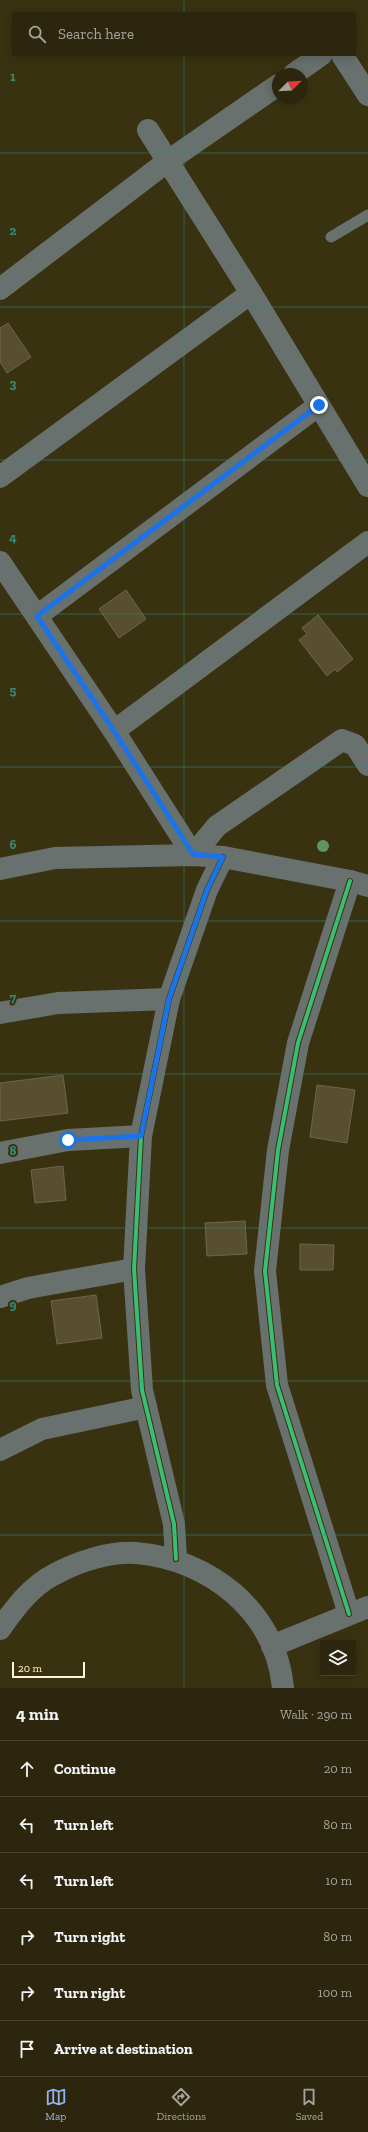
<!DOCTYPE html>
<meta charset="utf-8">
<style>
:root{--surface:#2b260d;--page:#332e16;--text:#f1f3f6;--muted:#a6a59d;--line:#47432e;--accent:#95b2f1}
body{margin:0;font-family:"Zilla Slab",serif;background:var(--page);color:var(--text)}
.controls{position:absolute;right:12px;bottom:12px;display:grid;overflow:hidden;border-radius:0px;box-shadow:0 2px 10px #0003}
.controls button{width:36px;height:36px;display:grid;place-items:center;padding:0;border:0;border-bottom:1px solid var(--line);background:var(--surface);color:var(--text);font:20px sans-serif}
.compass{position:absolute;left:272px;top:68px;width:36px;height:36px;border-radius:50%;background:var(--surface);box-shadow:0 2px 10px #0003;rotate:66deg}
.scale{position:absolute;left:12px;bottom:10px;width:73px;box-sizing:border-box;padding-left:4px;border:2px solid #fcf5d9;border-top:0;font-size:11px;line-height:14px;white-space:nowrap;color:#fcf5d9;-webkit-text-stroke:3px #3d3308;paint-order:stroke}
.stop{position:absolute;width:12px;height:12px;margin:-9px;border:3px solid #1a73e8;border-radius:50%;background:#fff}
.stop.end{background:#1a73e8;border-color:#fff;box-shadow:0 1px 4px #0008}
.list{margin:0;padding:0;list-style:none}
h2{display:flex;justify-content:space-between;align-items:center;height:52px;margin:0;padding:0 16px;font-size:17px}
h2 small{font-size:13px;font-weight:400;color:var(--muted)}
.list li{display:grid;grid-template-columns:26px 1fr auto;gap:12px;align-items:center;box-sizing:border-box;height:56px;padding:0 16px;border-top:1px solid var(--line)}
.list b{display:block;font-size:15px;white-space:nowrap}
.list em{font-size:13px;font-style:normal;color:var(--muted)}
.icon{flex:none;width:22px;height:22px;fill:none;stroke:currentColor;stroke-width:2;stroke-linecap:round;stroke-linejoin:round}
.map{position:relative;flex:none;width:368px;height:1688px;overflow:hidden}
.search{position:absolute;background:var(--surface);box-shadow:0 2px 10px #0003;left:12px;right:12px;top:12px;height:44px;display:flex;align-items:center;gap:10px;box-sizing:border-box;padding:0 14px;border-radius:0px;color:var(--muted);font-size:15px}
.sheet{height:388px;background:var(--surface)}
nav{display:flex;justify-content:space-around;align-items:center;box-sizing:border-box;height:56px;border-top:1px solid var(--line);background:var(--surface);font-size:11px;color:var(--muted)}
nav a{display:grid;justify-items:center;gap:2px}
nav .on{color:var(--accent)}
.map>svg:first-child{display:block}
.building{fill:#584e30;stroke:#6f654e}
.lines{fill:none;stroke-linecap:round;stroke-linejoin:round}
.service{stroke:#69716e;stroke-width:11}
.minor{stroke:#69716e;stroke-width:22}
.tertiary{stroke:#69716e;stroke-width:22}
.cycleway-casing{stroke:#3d3308;stroke-width:6}
.cycleway{stroke:#3abd76;stroke-width:4}
.tree{fill:#609363}
.route{stroke:#1a73e8;stroke-width:5}
.grid{fill:none;stroke:#33897e;stroke-width:1;stroke-opacity:0.55}
.grid-label{font-size:13px;text-anchor:middle;font-weight:bold;fill:#33897e;stroke:#3d3308;stroke-width:4;stroke-linejoin:round;paint-order:stroke}
</style>
<div class="map">
<svg width="368" height="1688" viewBox="0 0 368 1688">
<rect width="100%" height="100%" fill="#393211"/>
<!-- building -->
<g class="building">
<polygon points="8,323 31,357 7,373 0,362 0,328"/>
<polygon points="126,590 146,619 119,638 99,609"/>
<polygon points="318,615 353,659 337,672 335,669 327,676 299,640 307,634 302,628"/>
<polygon points="63,1075 68,1113 0,1121 0,1083"/>
<polygon points="317,1085 355,1090 347,1143 310,1137"/>
<polygon points="63,1166 66,1200 35,1203 31,1170"/>
<polygon points="245,1221 247,1254 207,1256 205,1223"/>
<polygon points="300,1244 334,1245 333,1270 300,1270"/>
<polygon points="96,1295 102,1338 57,1344 51,1301"/>
</g>
<g class="lines">
<!-- service -->
<polyline class="service" points="331,237 368,215"/>
<!-- minor -->
<g class="minor">
<polyline points="342,55 368,95"/>
<polyline points="294,74 321,55"/>
<polyline points="148,130 251,293 368,486"/>
<polyline points="0,289 168,161 278,85"/>
<polyline points="0,477 251,293"/>
<polyline points="0,562 114,731 193,855 217,826 342,740 355,745 368,765"/>
<polyline points="37,616 319,405"/>
<polyline points="114,731 368,542"/>
<polyline points="0,869 55,858 193,855 223,857 350,881 368,886"/>
<polyline points="0,1013 58,1003 169,999"/>
<polyline points="0,1153 68,1140 141,1136"/>
<polyline points="0,1297 28,1288 134,1269"/>
<polyline points="0,1450 42,1429 146,1407"/>
<polyline points="176,1559 174,1524 142,1390 134,1269 141,1136 169,999 207,890 223,857"/>
<polyline points="349,1614 277,1385 265,1271 278,1150 298,1043 350,881"/>
</g>
<!-- tertiary -->
<g class="tertiary">
<path d="M0,1629c15,-21 31,-43 55,-55 22,-12 55,-23 81,-21 73,6 140,58 147,135"/>
<polyline points="272,1646 368,1607"/>
</g>
<defs>
<g id="cycleway">
<polyline points="176,1559 174,1524 142,1390 134,1269 141,1136 169,999 207,890 223,857"/>
<polyline points="349,1614 277,1385 265,1271 278,1150 298,1043 350,881"/>
</g>
</defs>
<!-- cycleway casing -->
<use href="#cycleway" class="cycleway-casing"/>
<!-- cycleway -->
<use href="#cycleway" class="cycleway"/>
</g>
<!-- trees -->
<circle class="tree" cx="323" cy="846" r="6"/>
<g class="lines">
<!-- route -->
<polyline class="route" points="68,1140 141,1136 169,999 207,890 223,857 193,854 114,731 37,616 319,405"/>
</g>
<!-- grid -->
<path class="grid" d="M184,0v13M184,55v1633M0,153h368M0,307h368M0,460h368M0,614h368M0,767h368M0,921h368M0,1074h368M0,1228h368M0,1381h368M0,1535h368"/>
<g class="grid-label">
<text x="13" y="81">1</text>
<text x="13" y="235">2</text>
<text x="13" y="388">3</text>
<text x="13" y="542">4</text>
<text x="13" y="695">5</text>
<text x="13" y="849">6</text>
<text x="13" y="1002">7</text>
<text x="13" y="1155">8</text>
<text x="13" y="1309">9</text>
</g>
</svg>
<div class="controls">
<button><svg class="icon" aria-label="layers" viewBox="0 0 24 24"><path d="M12 4l9 5-9 5-9-5zM3 14l9 5 9-5"/></svg></button>
</div>
<svg class="compass" viewBox="-18 -18 36 36"><path d="M0-13l5 13h-10z" fill="#e53935"/><path d="M0 13l5-13h-10z" fill="#a6a59d"/></svg>
<div class="scale">20 m</div>
<div class="stop" style="left:68px;top:1140px"></div>
<div class="stop end" style="left:319px;top:405px"></div>
<div class="search"><svg class="icon" aria-label="search" viewBox="0 0 24 24"><circle cx="10" cy="10" r="6"/><path d="M15 15l6 6"/></svg>Search here</div>
</div>
<section class="sheet">
<h2>4 min<small>Walk · 290 m</small></h2>
<ul class="list">
<li><svg class="icon" aria-label="ahead" viewBox="0 0 24 24"><path d="M12 20V5M6 11l6-6 6 6"/></svg><div><b>Continue</b></div><em>20 m</em></li>
<li><svg class="icon" aria-label="left" viewBox="0 0 24 24"><path d="M17 20v-9H6M10 6l-5 5 5 5"/></svg><div><b>Turn left</b></div><em>80 m</em></li>
<li><svg class="icon" aria-label="left" viewBox="0 0 24 24"><path d="M17 20v-9H6M10 6l-5 5 5 5"/></svg><div><b>Turn left</b></div><em>10 m</em></li>
<li><svg class="icon" aria-label="right" viewBox="0 0 24 24"><path d="M7 20v-9h11M14 6l5 5-5 5"/></svg><div><b>Turn right</b></div><em>80 m</em></li>
<li><svg class="icon" aria-label="right" viewBox="0 0 24 24"><path d="M7 20v-9h11M14 6l5 5-5 5"/></svg><div><b>Turn right</b></div><em>100 m</em></li>
<li><svg class="icon" aria-label="arrive" viewBox="0 0 24 24"><path d="M6 21V4h12l-3 4 3 4H6"/></svg><div><b>Arrive at destination</b></div></li>
</ul>
</section>
<nav>
<a class="on"><svg class="icon" aria-label="map" viewBox="0 0 24 24"><path d="M3 6l6-2 6 2 6-2v14l-6 2-6-2-6 2zM9 4v14M15 6v14"/></svg>Map</a>
<a><svg class="icon" aria-label="directions" viewBox="0 0 24 24"><path d="M12 3l9 9-9 9-9-9zM9 14v-3h6M13 9l2 2-2 2"/></svg>Directions</a>
<a><svg class="icon" aria-label="saved" viewBox="0 0 24 24"><path d="M7 4h10v16l-5-4-5 4z"/></svg>Saved</a>
</nav>
